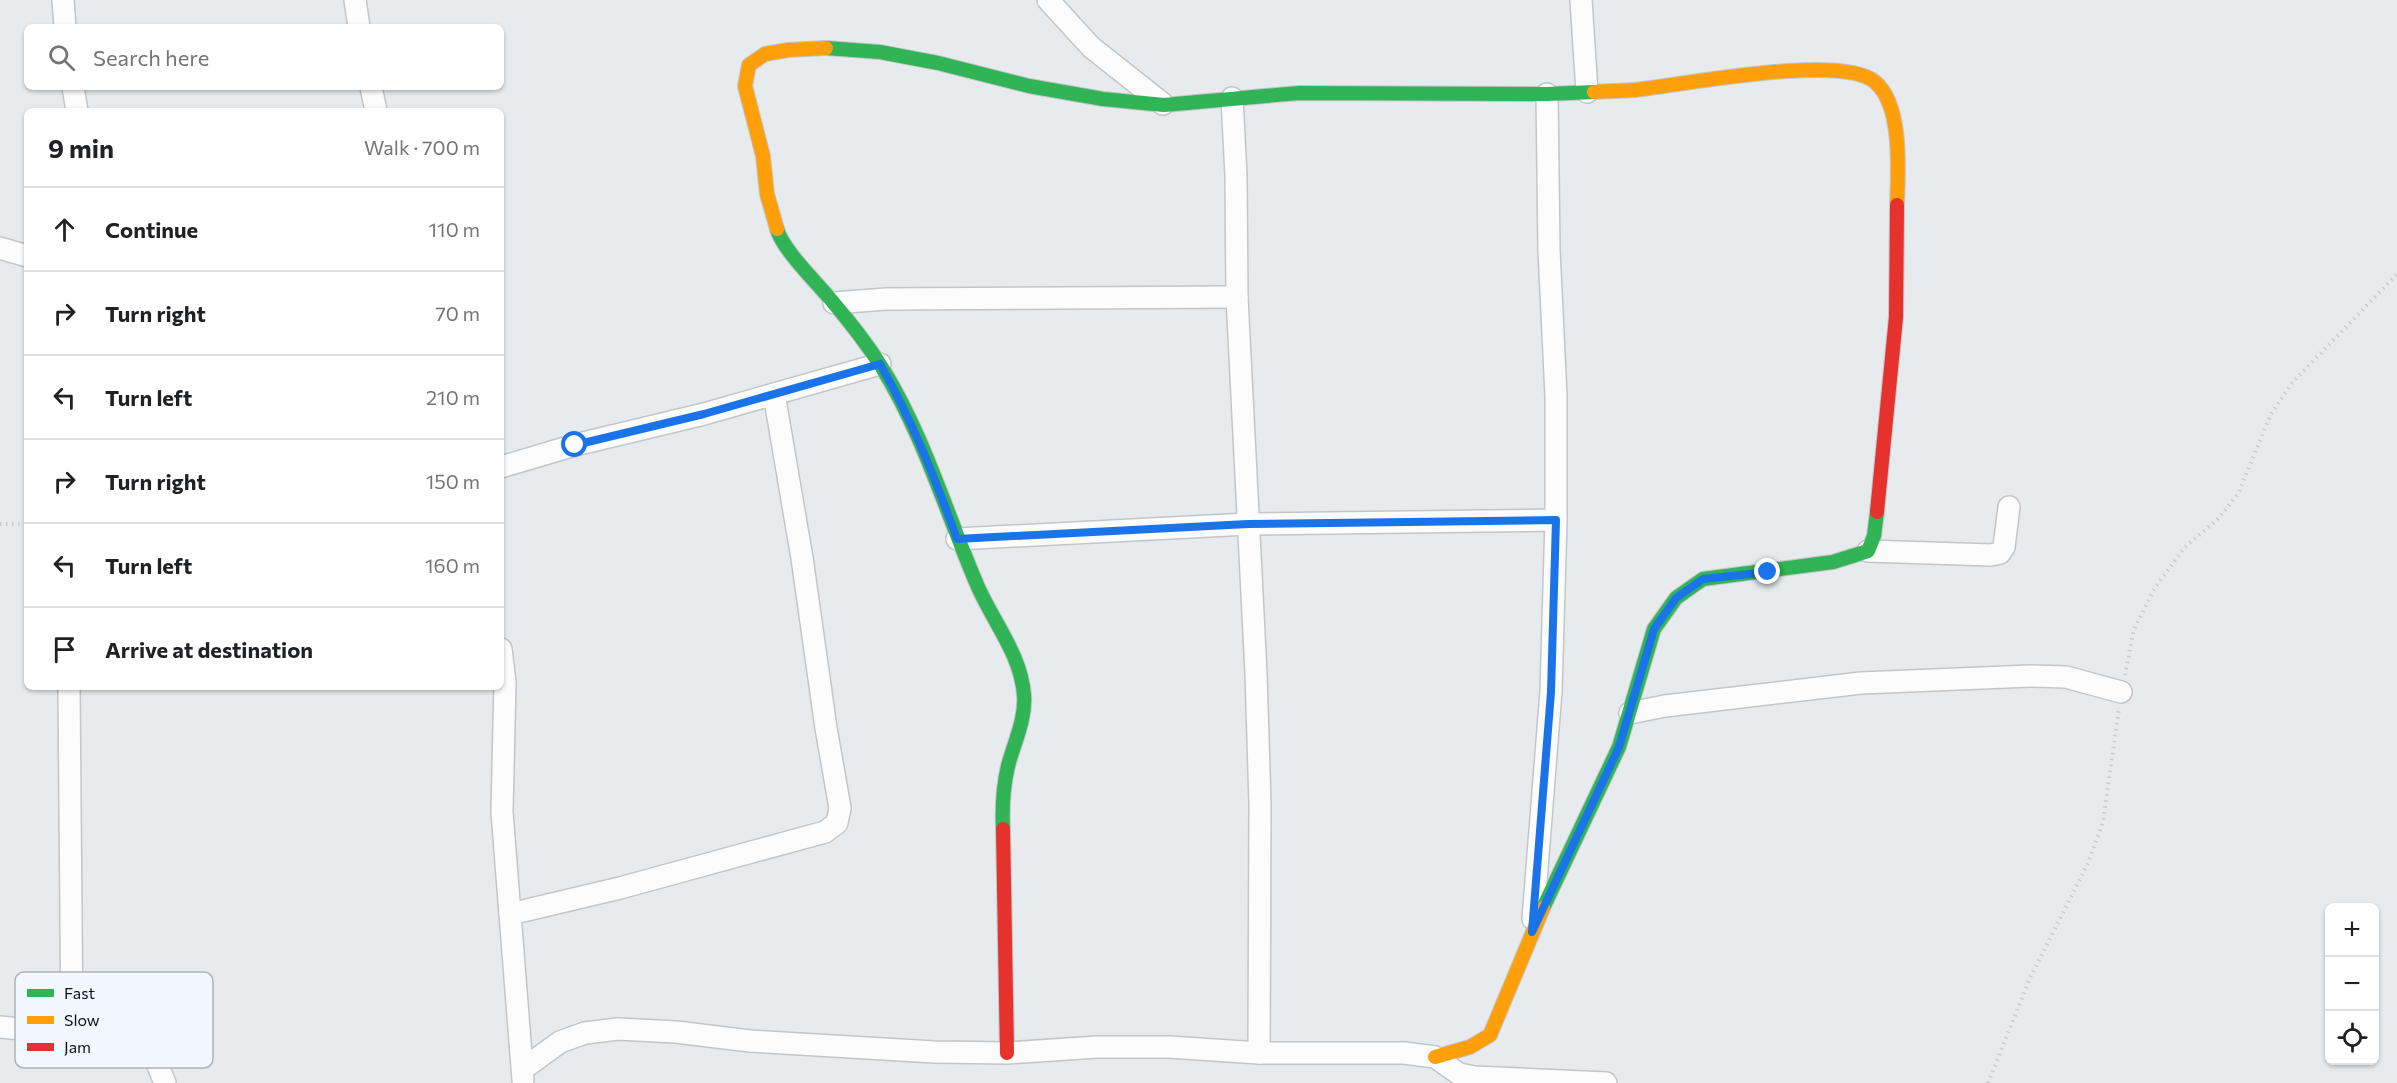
<!DOCTYPE html>
<meta charset="utf-8">
<style>
:root{--surface:#fff;--page:#f2f2f2;--text:#202124;--muted:#757577;--line:#e0e0e0}
body{margin:0;font-family:Commissioner,sans-serif;background:var(--page);color:var(--text)}
.controls{position:absolute;right:18px;bottom:18px;display:grid;overflow:hidden;border-radius:9px;box-shadow:0 2px 4px #0004}
.controls button{width:54px;height:54px;display:grid;place-items:center;padding:0;border:0;border-bottom:2px solid var(--line);background:var(--surface);color:var(--text);font:30px sans-serif}
.stop{position:absolute;width:18px;height:18px;margin:-14px;border:4px solid #1a73e8;border-radius:50%;background:#fff}
.stop.end{background:#1a73e8;border-color:#fff;box-shadow:0 2px 6px #0008}
.list{margin:0;padding:0;list-style:none}
h2{display:flex;justify-content:space-between;align-items:center;height:78px;margin:0;padding:0 24px;font-size:26px}
h2 small{font-size:20px;font-weight:400;color:var(--muted)}
.list li{display:grid;grid-template-columns:39px 1fr auto;gap:18px;align-items:center;box-sizing:border-box;height:84px;padding:0 24px;border-top:2px solid var(--line)}
.list b{display:block;font-size:22px;white-space:nowrap}
.list em{font-size:20px;font-style:normal;color:var(--muted)}
.icon{flex:none;width:33px;height:33px;fill:none;stroke:currentColor;stroke-width:2;stroke-linecap:round;stroke-linejoin:round}
.map{position:relative;flex:none;width:2397px;height:1083px;overflow:hidden}
.search{position:absolute;background:var(--surface);box-shadow:0 2px 4px #0004;left:24px;top:24px;width:480px;height:66px;display:flex;align-items:center;gap:15px;box-sizing:border-box;padding:0 21px;border-radius:9px;color:var(--muted);font-size:22px}
.panel{position:absolute;background:var(--surface);box-shadow:0 2px 4px #0004;left:24px;top:108px;width:480px;height:582px;border-radius:9px}
.map>svg:first-child{display:block}
.lines{fill:none;stroke-linecap:round;stroke-linejoin:round}
.street-casing{stroke:#c3c6c9;stroke-width:24}
.fast-casing{stroke:#c3c6c9;stroke-width:16}
.slow-casing{stroke:#c3c6c9;stroke-width:16}
.jam-casing{stroke:#c3c6c9;stroke-width:16}
.path{stroke:#cacbcc;stroke-width:4;stroke-dasharray:1.5 4.5;stroke-linecap:butt}
.street{stroke:#fcfcfc;stroke-width:21}
.fast{stroke:#30b455;stroke-width:14}
.slow{stroke:#ff9f0a;stroke-width:14}
.jam{stroke:#e5322d;stroke-width:14}
.route{stroke:#1a73e8;stroke-width:8}
.key{fill:#f1f8ff;stroke:#adb2b8;stroke-width:1.5}
.key-label{font-size:16px;fill:#0e1013}
</style>
<div class="map">
<svg width="2397" height="1083" viewBox="0 0 2397 1083">
<rect width="100%" height="100%" fill="#e8ebee"/>
<g class="lines">
<defs>
<g id="street">
<polyline points="63,0 65,27"/>
<polyline points="355,0 359,27"/>
<polyline points="1048,0 1091,47 1163,104"/>
<polyline points="1581,0 1587,92"/>
<polyline points="73,87 77,111"/>
<polyline points="371,87 376,111"/>
<polyline points="1232,98 1236,176 1237,297 1256,673 1260,804 1259,1053"/>
<polyline points="0,248 27,256"/>
<polyline points="834,303 886,299 1237,297"/>
<polyline points="501,467 575,445 704,414 880,364"/>
<polyline points="957,539 1248,524 1556,520"/>
<polyline points="1868,551 1991,555 2000,553 2004,547 2009,507"/>
<polyline points="501,649 505,682 502,812 523,1080"/>
<polyline points="69,687 72,1034"/>
<polyline points="1630,713 1665,706 1861,683 2030,676 2066,677 2121,692"/>
<polyline points="510,914 620,888 825,832 837,823 840,808 826,728 802,558 774,394"/>
<polyline points="1533,919 1551,691 1556,520 1556,396 1549,250 1547,94"/>
<polyline points="0,1027 72,1034 121,1035 142,1042 154,1056 165,1083"/>
<polyline points="523,1069 560,1042 585,1033 618,1029 676,1032 750,1041 934,1052 1007,1053 1097,1047 1169,1047 1259,1053 1404,1053 1435,1057 1459,1074 1475,1077 1606,1083"/>
</g>
<g id="fast">
<polyline points="826,48 880,52 938,63 1029,86 1103,99 1164,105 1299,93 1547,94 1594,92"/>
<path d="M777,229c5,20 41,55 55,72 17,20 35,43 49,65 43,69 65,147 97,221 16,36 43,68 46,108 2,24 -10,48 -16,71 -5,21 -6,42 -5,63"/>
<polyline points="1543,908 1619,747 1654,629 1676,598 1703,579 1833,562 1868,551 1874,536 1877,512"/>
</g>
<g id="slow">
<path d="M1594,92c14,-1 28,-1 41,-2 47,-5 207,-37 240,-8 28,23 23,90 22,123"/>
<polyline points="777,229 767,194 763,156 745,86 749,65 765,54 788,50 826,48"/>
<polyline points="1435,1057 1470,1047 1490,1035 1543,908"/>
</g>
<g id="jam">
<polyline points="1877,512 1896,317 1897,205"/>
<polyline points="1003,829 1007,1053"/>
</g>
</defs>
<!-- street casing -->
<use href="#street" class="street-casing"/>
<!-- fast casing -->
<use href="#fast" class="fast-casing"/>
<!-- slow casing -->
<use href="#slow" class="slow-casing"/>
<!-- jam casing -->
<use href="#jam" class="jam-casing"/>
<!-- path -->
<g class="path">
<polyline points="0,524 27,524"/>
<polyline points="2125,675 2134,629 2154,589 2185,547 2217,520 2238,494 2271,414 2292,383 2397,274"/>
<polyline points="1988,1083 2030,978 2088,863 2103,822 2119,709"/>
</g>
<!-- street -->
<use href="#street" class="street"/>
<!-- fast -->
<use href="#fast" class="fast"/>
<!-- slow -->
<use href="#slow" class="slow"/>
<!-- jam -->
<use href="#jam" class="jam"/>
</g>
<g class="lines">
<!-- route -->
<path class="route" d="M575,445l129,-31 176,-50c32,56 55,114 77,175l291,-15 308,-4 -5,172 -19,240 87,-185 35,-118 22,-31 27,-19 65,-7"/>
</g>
<!-- legend -->
<rect x="15" y="972" width="198" height="96" rx="9" class="key"/>
<rect x="27" y="989" width="27" height="8" fill="#30b455"/>
<rect x="27" y="1016" width="27" height="8" fill="#ff9f0a"/>
<rect x="27" y="1043" width="27" height="8" fill="#e5322d"/>
<g class="key-label">
<text x="64" y="999">Fast</text>
<text x="64" y="1026">Slow</text>
<text x="64" y="1053">Jam</text>
</g>
</svg>
<div class="controls">
<button>+</button>
<button>−</button>
<button><svg class="icon" aria-label="locate" viewBox="0 0 24 24"><circle cx="12" cy="12" r="6"/><path d="M12 2v4M12 18v4M2 12h4M18 12h4"/></svg></button>
</div>
<div class="stop" style="left:575px;top:445px"></div>
<div class="stop end" style="left:1768px;top:572px"></div>
<div class="search"><svg class="icon" aria-label="search" viewBox="0 0 24 24"><circle cx="10" cy="10" r="6"/><path d="M15 15l6 6"/></svg>Search here</div>
<section class="panel">
<h2>9 min<small>Walk · 700 m</small></h2>
<ul class="list">
<li><svg class="icon" aria-label="ahead" viewBox="0 0 24 24"><path d="M12 20V5M6 11l6-6 6 6"/></svg><div><b>Continue</b></div><em>110 m</em></li>
<li><svg class="icon" aria-label="right" viewBox="0 0 24 24"><path d="M7 20v-9h11M14 6l5 5-5 5"/></svg><div><b>Turn right</b></div><em>70 m</em></li>
<li><svg class="icon" aria-label="left" viewBox="0 0 24 24"><path d="M17 20v-9H6M10 6l-5 5 5 5"/></svg><div><b>Turn left</b></div><em>210 m</em></li>
<li><svg class="icon" aria-label="right" viewBox="0 0 24 24"><path d="M7 20v-9h11M14 6l5 5-5 5"/></svg><div><b>Turn right</b></div><em>150 m</em></li>
<li><svg class="icon" aria-label="left" viewBox="0 0 24 24"><path d="M17 20v-9H6M10 6l-5 5 5 5"/></svg><div><b>Turn left</b></div><em>160 m</em></li>
<li><svg class="icon" aria-label="arrive" viewBox="0 0 24 24"><path d="M6 21V4h12l-3 4 3 4H6"/></svg><div><b>Arrive at destination</b></div></li>
</ul>
</section>
</div>
